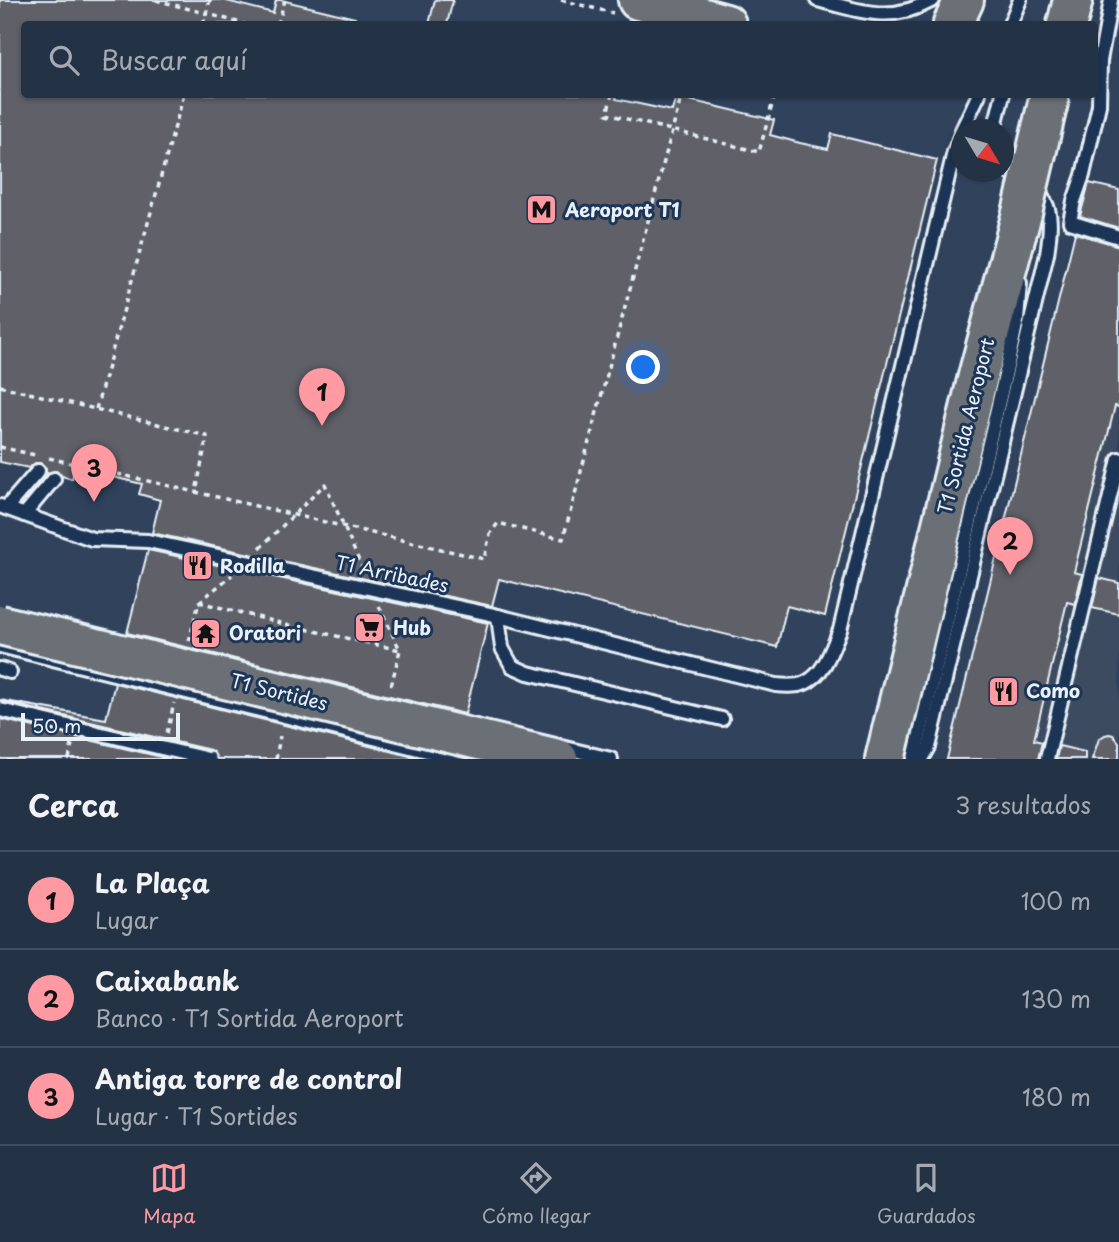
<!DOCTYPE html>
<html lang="es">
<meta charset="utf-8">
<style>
:root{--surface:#243245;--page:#303e50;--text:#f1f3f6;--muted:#a3aab3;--line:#414d5e;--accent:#ff9aa2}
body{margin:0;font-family:"Playpen Sans",sans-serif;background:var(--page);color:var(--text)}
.compass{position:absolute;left:951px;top:119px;width:63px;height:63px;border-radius:50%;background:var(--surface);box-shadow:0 2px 5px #0004;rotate:128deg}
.scale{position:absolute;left:21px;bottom:18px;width:159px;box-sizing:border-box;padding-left:7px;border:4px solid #e8f1f8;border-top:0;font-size:19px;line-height:24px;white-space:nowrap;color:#e8f1f8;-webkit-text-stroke:5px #1d3557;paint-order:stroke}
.you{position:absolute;left:644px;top:368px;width:24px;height:24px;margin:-18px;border:5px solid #fff;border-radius:50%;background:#1a73e8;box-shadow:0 0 0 10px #1a73e833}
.badge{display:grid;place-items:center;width:46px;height:46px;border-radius:50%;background:var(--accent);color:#111;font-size:23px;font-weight:700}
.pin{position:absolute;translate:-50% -58px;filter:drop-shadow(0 2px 4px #0008)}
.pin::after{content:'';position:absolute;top:37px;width:24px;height:21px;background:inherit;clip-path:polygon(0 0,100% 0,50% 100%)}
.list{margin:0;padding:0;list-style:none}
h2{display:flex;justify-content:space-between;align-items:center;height:91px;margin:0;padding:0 28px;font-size:30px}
h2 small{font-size:23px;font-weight:400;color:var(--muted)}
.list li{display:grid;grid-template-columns:46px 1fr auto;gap:21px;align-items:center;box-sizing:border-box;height:98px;padding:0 28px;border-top:2px solid var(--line)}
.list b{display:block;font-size:26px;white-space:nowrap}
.list p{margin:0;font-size:23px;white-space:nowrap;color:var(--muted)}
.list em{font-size:23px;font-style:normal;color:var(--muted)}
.icon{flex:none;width:38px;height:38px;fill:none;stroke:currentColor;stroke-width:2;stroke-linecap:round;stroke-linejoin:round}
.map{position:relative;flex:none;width:1119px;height:759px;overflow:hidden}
.search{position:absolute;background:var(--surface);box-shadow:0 2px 5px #0004;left:21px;right:21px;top:21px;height:77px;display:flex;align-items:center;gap:18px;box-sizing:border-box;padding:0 24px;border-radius:7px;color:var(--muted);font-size:26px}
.sheet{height:385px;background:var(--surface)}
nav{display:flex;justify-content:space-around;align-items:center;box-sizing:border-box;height:98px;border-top:2px solid var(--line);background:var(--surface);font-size:19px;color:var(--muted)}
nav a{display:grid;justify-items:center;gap:4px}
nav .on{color:var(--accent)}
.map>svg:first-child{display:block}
.built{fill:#3e4b60}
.building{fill:#5e6168;stroke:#e8f1f8;stroke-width:2}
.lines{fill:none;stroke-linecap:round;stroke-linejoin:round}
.lane-casing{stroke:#e8f1f8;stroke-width:18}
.primary-casing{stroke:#e8f1f8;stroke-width:44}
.path{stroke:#e8f1f8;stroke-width:3.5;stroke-dasharray:5 5;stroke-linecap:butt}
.lane{stroke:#1d3557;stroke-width:12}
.primary{stroke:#6a7074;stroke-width:38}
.lane-bridge-casing{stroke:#e8f1f8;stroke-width:18;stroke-linecap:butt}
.primary-bridge-casing{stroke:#e8f1f8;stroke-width:44;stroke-linecap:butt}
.lane-bridge{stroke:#1d3557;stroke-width:12}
.primary-bridge{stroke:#6a7074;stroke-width:38}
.labels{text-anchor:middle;stroke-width:6;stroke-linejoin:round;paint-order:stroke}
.poi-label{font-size:19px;font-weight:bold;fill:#e8f1f8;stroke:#1d3557;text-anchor:start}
.street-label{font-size:19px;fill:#e8f1f8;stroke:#1d3557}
</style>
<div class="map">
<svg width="1119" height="759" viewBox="0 0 1119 759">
<rect width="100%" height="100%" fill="#30425c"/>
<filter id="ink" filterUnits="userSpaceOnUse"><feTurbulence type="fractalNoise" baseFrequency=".0143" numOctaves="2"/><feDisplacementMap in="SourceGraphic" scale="14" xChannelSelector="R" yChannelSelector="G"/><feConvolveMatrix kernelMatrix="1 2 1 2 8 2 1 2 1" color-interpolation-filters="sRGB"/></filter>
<g filter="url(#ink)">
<!-- built -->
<polygon class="built" points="1119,388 1119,759 1029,759"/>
<!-- building -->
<g class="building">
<polygon points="0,0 223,0 273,13 276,0 281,0 355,18 354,24 24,24 24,94 617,94 616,99 672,111 676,97 774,120 770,135 800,143 828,149 832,134 937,160 825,616 787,606 777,647 499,579 492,606 152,533 160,500 139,494 142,484 75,468 72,479 62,476 56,471 46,473 46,468 40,463 35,463 29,468 0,462"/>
<polygon points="435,0 453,0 447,24 429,24"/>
<polygon points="1089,183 1119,190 1119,228 1080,216"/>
<polygon points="1075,233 1119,246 1119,407 1115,406 1074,572 1082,574 1075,604 1067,602 1034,740 1042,742 1038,759 947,759"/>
<polygon points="148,550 488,623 465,714 127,633"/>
<polygon points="1099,578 1119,583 1119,614 1092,608"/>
<polygon points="115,683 422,759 217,759 214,753 210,750 0,701 0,700 106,719"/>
<polygon points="0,719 170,759 0,759"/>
<polygon points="1109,734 1113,735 1119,742 1119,759 1092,759 1099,739 1105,735"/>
<polygon points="1059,746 1085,752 1085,759 1056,759"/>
</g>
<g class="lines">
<defs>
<g id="lane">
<path d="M817,0c45,11 72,24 116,0"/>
<polyline points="1111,0 1100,61 1099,105 1083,175 1074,201 1070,222 1119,237"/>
<polyline points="1010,24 1020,0"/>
<polyline points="962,130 979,94"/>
<polyline points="994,130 1003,94"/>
<path d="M0,506l92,33 56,2 342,73 286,71c9,1 20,2 29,-2 20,-9 27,-35 35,-53l114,-478 8,-21"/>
<polyline points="6,508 38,471"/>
<polyline points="24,515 54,479"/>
<polyline points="498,616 502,648 512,666 528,673 722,719"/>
<polyline points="0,646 459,759"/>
<polyline points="0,669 10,672"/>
<polyline points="561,747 611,759"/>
<polyline points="914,759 1008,363 1017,320 1020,283"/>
<path d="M922,759l7,-12 118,-493c8,-52 1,-59 -43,-85"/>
<polyline points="1047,759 1119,459"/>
</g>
<g id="primary">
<polyline points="638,0 726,24"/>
<polyline points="953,24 964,0"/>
<polyline points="1067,24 1073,0"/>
<polyline points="885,759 979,372 1022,213"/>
</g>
</defs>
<!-- lane casing -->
<use href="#lane" class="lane-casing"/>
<!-- primary casing -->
<use href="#primary" class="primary-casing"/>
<!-- path -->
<g class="path">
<polyline points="156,0 245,24"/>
<polyline points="561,0 613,13"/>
<polyline points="203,24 210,0"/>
<polyline points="278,24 285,0"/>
<polyline points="612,94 607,114 759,152 775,94"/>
<polyline points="0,386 207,436 196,492"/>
<polyline points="96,409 184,94"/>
<polyline points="0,447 35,455"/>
<polyline points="49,458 484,559 490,534 498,523 563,539 682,94"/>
<polyline points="260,548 325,484 363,570"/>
<polyline points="199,602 296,627 400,650"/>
<polyline points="379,606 400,650 390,690"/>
<polyline points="189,641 199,602 232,575"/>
<polyline points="167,733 174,703"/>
<polyline points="69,759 72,744"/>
<polyline points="276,759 280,736"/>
</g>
<!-- lane -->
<use href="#lane" class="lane"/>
<!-- primary -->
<use href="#primary" class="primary"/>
<defs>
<polyline id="lane-bridge" points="0,710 208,759"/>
<g id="primary-bridge">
<polyline points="1022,213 1050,94"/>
<polyline points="0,625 558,759"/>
</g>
</defs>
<!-- lane-bridge casing -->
<use href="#lane-bridge" class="lane-bridge-casing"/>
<!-- primary-bridge casing -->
<use href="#primary-bridge" class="primary-bridge-casing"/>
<!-- lane-bridge -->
<use href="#lane-bridge" class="lane-bridge"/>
<!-- primary-bridge -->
<use href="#primary-bridge" class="primary-bridge"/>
</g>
</g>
<!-- icons -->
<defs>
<symbol id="metro-square" viewBox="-11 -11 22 22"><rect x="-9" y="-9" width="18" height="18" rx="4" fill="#ff9aa2" stroke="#1d3557"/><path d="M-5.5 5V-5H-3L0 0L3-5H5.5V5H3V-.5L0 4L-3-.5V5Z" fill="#111"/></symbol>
<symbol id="restaurant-square" viewBox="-11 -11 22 22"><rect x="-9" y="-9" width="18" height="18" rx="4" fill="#ff9aa2" stroke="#1d3557"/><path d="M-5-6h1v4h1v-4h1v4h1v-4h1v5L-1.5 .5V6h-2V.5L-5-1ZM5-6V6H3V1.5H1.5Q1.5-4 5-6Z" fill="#111"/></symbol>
<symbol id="supermarket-square" viewBox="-11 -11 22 22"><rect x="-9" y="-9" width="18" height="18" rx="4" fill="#ff9aa2" stroke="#1d3557"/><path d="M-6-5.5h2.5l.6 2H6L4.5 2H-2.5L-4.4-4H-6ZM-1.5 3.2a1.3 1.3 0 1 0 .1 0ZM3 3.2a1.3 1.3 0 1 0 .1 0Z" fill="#111"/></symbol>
<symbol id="temple-square" viewBox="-11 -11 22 22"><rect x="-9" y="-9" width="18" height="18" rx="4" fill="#ff9aa2" stroke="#1d3557"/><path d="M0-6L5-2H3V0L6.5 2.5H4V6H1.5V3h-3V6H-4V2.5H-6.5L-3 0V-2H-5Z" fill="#111"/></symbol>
</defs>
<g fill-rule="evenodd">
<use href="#metro-square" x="524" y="192" width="35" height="35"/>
<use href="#restaurant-square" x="180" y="548" width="35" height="35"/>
<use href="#supermarket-square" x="352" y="610" width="35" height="35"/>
<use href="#temple-square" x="188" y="616" width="35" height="35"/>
<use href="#restaurant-square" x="986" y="674" width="35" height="35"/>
</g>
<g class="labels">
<!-- poi labels -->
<g class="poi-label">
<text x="565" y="217">Aeroport T1</text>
<text x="220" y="573">Rodilla</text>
<text x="393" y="635">Hub</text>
<text x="229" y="640">Oratori</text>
<text x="1026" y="698">Como</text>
</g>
<!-- street labels -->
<g class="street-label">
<text transform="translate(966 426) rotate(-76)" y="7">T1 Sortida Aeroport</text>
<text transform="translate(392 574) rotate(12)" y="7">T1 Arribades</text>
<text transform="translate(279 692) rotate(14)" y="7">T1 Sortides</text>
</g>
</g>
</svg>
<svg class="compass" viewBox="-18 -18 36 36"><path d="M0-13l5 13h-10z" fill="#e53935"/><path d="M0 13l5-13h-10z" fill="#a3aab3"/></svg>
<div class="scale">50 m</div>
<div class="you"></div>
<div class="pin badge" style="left:322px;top:426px">1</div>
<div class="pin badge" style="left:1010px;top:575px">2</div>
<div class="pin badge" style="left:94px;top:502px">3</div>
<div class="search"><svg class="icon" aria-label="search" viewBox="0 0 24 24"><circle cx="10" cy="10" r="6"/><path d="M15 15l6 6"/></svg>Buscar aquí</div>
</div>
<section class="sheet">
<h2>Cerca<small>3 resultados</small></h2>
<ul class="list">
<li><span class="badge">1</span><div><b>La Plaça</b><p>Lugar</p></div><em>100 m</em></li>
<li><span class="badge">2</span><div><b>Caixabank</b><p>Banco · T1 Sortida Aeroport</p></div><em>130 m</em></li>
<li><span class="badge">3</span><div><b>Antiga torre de control</b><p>Lugar · T1 Sortides</p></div><em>180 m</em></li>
</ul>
</section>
<nav>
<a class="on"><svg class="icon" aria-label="map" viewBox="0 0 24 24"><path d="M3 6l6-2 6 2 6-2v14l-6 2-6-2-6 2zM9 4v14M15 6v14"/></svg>Mapa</a>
<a><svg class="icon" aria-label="directions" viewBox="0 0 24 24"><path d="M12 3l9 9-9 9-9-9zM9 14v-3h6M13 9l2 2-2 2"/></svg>Cómo llegar</a>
<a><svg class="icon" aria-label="saved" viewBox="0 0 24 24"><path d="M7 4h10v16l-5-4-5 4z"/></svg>Guardados</a>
</nav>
